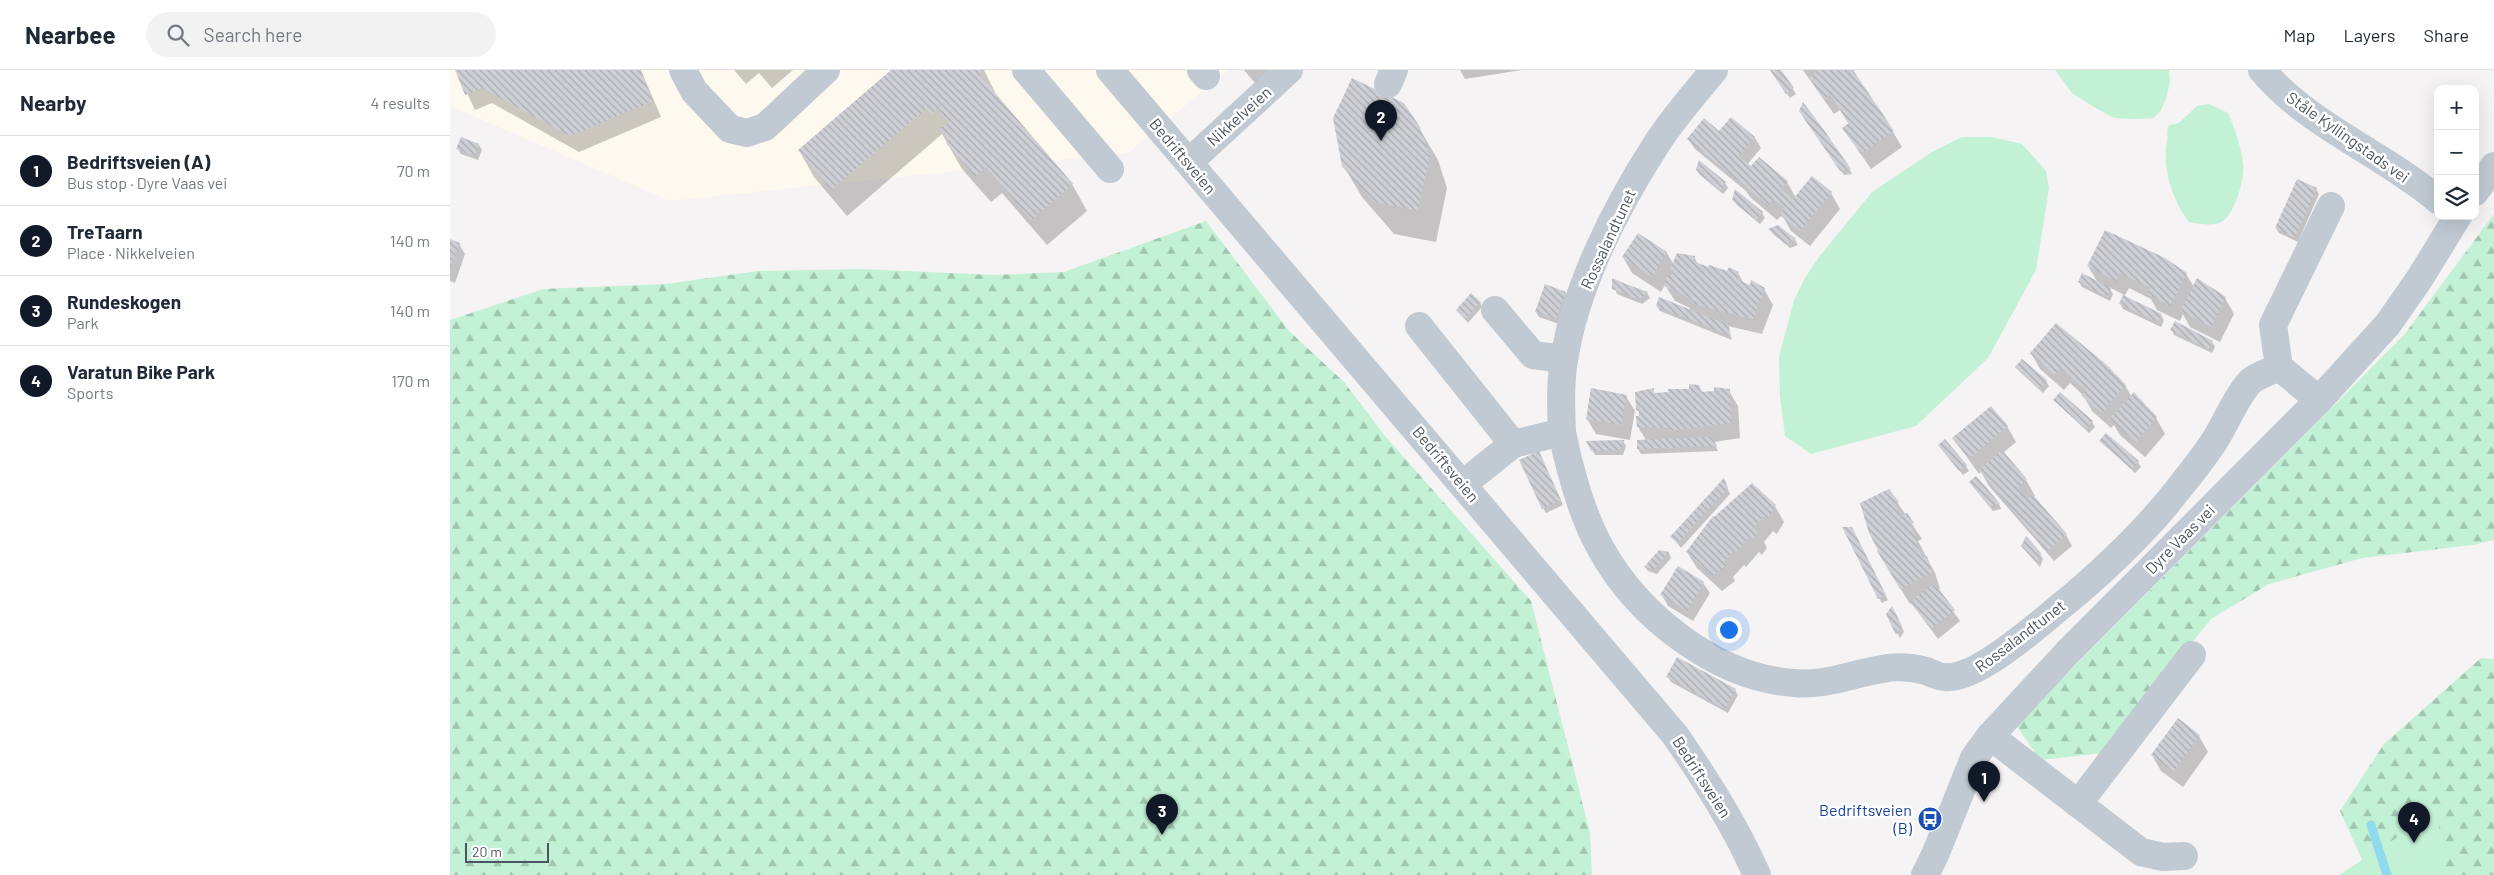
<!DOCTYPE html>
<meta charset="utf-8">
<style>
:root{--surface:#fff;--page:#f2f2f3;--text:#1f2937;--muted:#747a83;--line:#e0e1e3;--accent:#111827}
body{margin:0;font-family:Barlow,sans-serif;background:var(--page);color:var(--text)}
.controls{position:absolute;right:15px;top:15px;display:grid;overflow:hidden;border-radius:10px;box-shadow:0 5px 20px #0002}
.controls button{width:45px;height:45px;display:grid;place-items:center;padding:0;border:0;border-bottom:1px solid var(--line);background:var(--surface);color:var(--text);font:25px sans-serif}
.scale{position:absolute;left:15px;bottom:12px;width:84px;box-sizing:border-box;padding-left:5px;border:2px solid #4a5661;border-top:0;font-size:14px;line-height:18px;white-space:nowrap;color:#4a5661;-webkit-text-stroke:4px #fff;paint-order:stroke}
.you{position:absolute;left:1278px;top:559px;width:18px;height:18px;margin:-12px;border:4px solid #fff;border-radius:50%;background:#1a73e8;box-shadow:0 0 0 8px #1a73e833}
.badge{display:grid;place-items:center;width:32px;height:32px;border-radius:50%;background:var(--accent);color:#fff;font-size:16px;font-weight:700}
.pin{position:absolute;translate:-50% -41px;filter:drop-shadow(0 1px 2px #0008)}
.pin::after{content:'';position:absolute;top:26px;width:18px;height:15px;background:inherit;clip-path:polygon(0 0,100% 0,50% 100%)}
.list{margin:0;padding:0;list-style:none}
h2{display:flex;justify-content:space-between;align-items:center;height:65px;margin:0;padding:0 20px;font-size:21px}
h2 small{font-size:16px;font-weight:400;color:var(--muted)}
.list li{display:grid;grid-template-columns:32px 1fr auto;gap:15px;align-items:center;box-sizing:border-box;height:70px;padding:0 20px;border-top:1px solid var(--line)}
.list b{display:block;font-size:19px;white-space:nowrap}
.list p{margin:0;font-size:16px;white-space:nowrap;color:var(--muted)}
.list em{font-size:16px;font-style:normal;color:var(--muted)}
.icon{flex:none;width:28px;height:28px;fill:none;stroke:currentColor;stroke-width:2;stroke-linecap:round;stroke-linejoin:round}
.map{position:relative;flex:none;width:2044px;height:805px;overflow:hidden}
header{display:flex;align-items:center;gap:30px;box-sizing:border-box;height:70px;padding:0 25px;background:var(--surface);border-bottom:1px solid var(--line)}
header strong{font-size:24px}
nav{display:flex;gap:28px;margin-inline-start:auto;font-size:18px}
.search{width:350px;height:45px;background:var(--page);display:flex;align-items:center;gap:12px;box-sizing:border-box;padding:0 18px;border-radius:28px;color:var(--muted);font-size:19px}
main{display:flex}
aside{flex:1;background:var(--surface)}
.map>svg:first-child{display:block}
.commercial{fill:#fdf9ef}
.forest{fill:url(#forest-firs)}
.park{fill:#c3f1d5}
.shadow{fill:#0003}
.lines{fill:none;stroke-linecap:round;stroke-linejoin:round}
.stream{stroke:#90daee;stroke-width:9}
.building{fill:url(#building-back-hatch)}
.minor{stroke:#c1cad2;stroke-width:28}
.labels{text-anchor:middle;stroke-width:5;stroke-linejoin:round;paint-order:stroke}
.street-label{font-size:16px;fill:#4a5661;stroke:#fff}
.transit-label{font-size:16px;fill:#164399;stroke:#fff;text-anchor:end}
</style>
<header>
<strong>Nearbee</strong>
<div class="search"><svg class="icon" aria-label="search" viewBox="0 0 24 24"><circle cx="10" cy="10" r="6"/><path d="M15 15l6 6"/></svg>Search here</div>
<nav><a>Map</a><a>Layers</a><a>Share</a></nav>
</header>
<main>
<aside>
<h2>Nearby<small>4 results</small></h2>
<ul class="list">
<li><span class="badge">1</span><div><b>Bedriftsveien (A)</b><p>Bus stop · Dyre Vaas vei</p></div><em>70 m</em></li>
<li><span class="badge">2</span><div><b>TreTaarn</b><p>Place · Nikkelveien</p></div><em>140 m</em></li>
<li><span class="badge">3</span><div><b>Rundeskogen</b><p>Park</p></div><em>140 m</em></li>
<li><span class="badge">4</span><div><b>Varatun Bike Park</b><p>Sports</p></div><em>170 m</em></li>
</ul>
</aside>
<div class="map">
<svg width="2044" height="805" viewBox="0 0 2044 805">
<defs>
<pattern id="forest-firs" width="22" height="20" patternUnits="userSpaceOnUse" patternTransform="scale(1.25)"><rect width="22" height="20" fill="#c3f1d5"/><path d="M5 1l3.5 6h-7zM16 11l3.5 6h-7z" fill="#a0c6b0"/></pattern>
<pattern id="building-back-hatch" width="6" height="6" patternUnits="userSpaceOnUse" patternTransform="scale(1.25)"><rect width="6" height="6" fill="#cdcfd5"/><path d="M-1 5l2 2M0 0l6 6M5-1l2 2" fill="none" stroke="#a8abb0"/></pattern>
</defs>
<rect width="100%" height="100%" fill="#f5f3f3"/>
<!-- commercial -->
<polygon class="commercial" points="0,0 778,0 678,83 220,131 0,36"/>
<!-- forest -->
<g class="forest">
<polygon points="2044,144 2044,470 2022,475 1912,488 1819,514 1761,549 1653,683 1590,690 1566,655 1954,265"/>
<polygon points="756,151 839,261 894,312 935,366 1081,531 1140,763 1142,805 0,805 0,250 93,219 216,214 308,201 411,199 544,205 614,202"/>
<polygon points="2031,588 2044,589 2044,805 1919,805 1890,741 1934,674"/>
</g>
<!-- park -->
<g class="park">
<polygon points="1605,0 1719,0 1720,12 1716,29 1710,42 1703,48 1683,49 1664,48 1644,37 1622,23"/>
<path d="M1759,34l19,9c7,16 13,33 15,51 2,14 -8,49 -20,57 -9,6 -23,3 -34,1 -17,-23 -27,-54 -22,-81 1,-6 -1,-10 2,-16l10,-2 18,-17z"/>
<polygon points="1512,67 1542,67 1572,74 1596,101 1599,118 1586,200 1538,288 1466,356 1361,384 1335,366 1330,326 1329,287 1344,230 1355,208 1369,187 1422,122 1482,82"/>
<polygon points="1988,741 1992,805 1889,805"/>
</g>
<!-- shadow -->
<g class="shadow">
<polygon points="6,0 191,0 211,47 129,82 42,33 25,40"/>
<polygon points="284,0 343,0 322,18 309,3 296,14"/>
<polygon points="443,0 534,0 548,28 622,114 637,141 597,175 552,123 541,132 512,99 492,64 397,146 364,107 349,80"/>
<polygon points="794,0 832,0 810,19"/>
<polygon points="1010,0 1072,0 1015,9"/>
<polygon points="1321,0 1330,0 1346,24 1340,28"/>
<polygon points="1353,0 1401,0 1425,36 1427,35 1452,77 1421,99 1393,58 1399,54 1390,40 1384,44"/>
<polygon points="1354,34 1400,100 1402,104 1394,105 1353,47"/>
<polygon points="1281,49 1305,68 1311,78 1297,95 1337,112 1346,128 1362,107 1381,123 1390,139 1360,176 1341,161 1332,145 1327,150 1300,127 1296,121 1245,79 1238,69 1269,63"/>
<polygon points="969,58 988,90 997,118 986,172 944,164 912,127 893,95"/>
<polygon points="29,75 32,80 28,90 11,84 8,79"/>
<polygon points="1249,92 1275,113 1278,118 1273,124 1250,105 1247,100"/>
<polygon points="1866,119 1869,124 1848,172 1829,163 1826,158"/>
<polygon points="1284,129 1312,143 1315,148 1310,154 1287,135"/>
<polygon points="1328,156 1345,170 1348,175 1340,178 1323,164 1320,160"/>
<polygon points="1188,165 1217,183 1224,195 1244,187 1248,194 1278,203 1288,203 1294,214 1314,219 1323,235 1312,264 1278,256 1282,270 1210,241 1207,236 1239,240 1240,238 1225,231 1215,215 1211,222 1182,203 1173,187"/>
<polygon points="0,170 9,174 15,184 5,213 0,211"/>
<polygon points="1638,196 1736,204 1744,217 1775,228 1784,244 1770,272 1740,257 1733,244 1730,251 1707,240 1701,229 1679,218 1674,227 1711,245 1714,250 1711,257 1673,239 1670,233 1674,225 1659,217 1663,224 1660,231 1632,217 1629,212 1648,213"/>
<polygon points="1163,210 1197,223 1200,228 1192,234 1167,224"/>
<polygon points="1115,223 1118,228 1109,254 1089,247 1086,242"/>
<polygon points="1030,232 1032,237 1018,253 1007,240"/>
<polygon points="1722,260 1762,272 1765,277 1762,283 1724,265"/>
<polygon points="1581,283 1675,315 1681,326 1706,348 1715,364 1695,387 1670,365 1664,355 1661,358 1642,341 1633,325 1620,313 1614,320 1590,299"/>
<polygon points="1572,291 1596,311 1599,316 1593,323 1570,302 1567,297"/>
<polygon points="1249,316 1253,323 1279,321 1288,336 1290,368 1264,372 1268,381 1191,384 1188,379 1196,370 1188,357 1190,344 1188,340 1203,319 1205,324 1240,320"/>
<polygon points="1176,326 1185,341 1180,370 1146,364 1137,349"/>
<polygon points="1605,331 1642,352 1645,357 1639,363"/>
<polygon points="1557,356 1566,372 1553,383 1576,410 1585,426 1583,427 1616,465 1622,476 1604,491 1539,416 1531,402 1529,404 1504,369"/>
<polygon points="1173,371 1176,376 1173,385 1145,385 1138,373"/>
<polygon points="1651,371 1688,392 1691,397 1685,403"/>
<polygon points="1489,375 1516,396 1519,401 1513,405"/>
<polygon points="1091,388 1113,435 1096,443 1093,438"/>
<polygon points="1274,410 1280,424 1231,478 1222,467"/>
<polygon points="1521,413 1549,434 1551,439 1543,441"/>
<polygon points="1439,420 1472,469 1468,471 1485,503 1490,519 1488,520 1510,551 1488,569 1462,533 1460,534 1437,497"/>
<polygon points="1325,436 1334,452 1327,464 1323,461 1314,472 1317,478 1312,485 1309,482 1296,497 1294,495 1283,507 1285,511 1272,521 1247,498 1237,482"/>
<polygon points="1405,464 1438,530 1432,533 1429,528"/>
<polygon points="1209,481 1219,483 1221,488 1207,504 1198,501 1195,497"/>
<polygon points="1576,481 1590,484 1593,489 1590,497"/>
<polygon points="1253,513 1260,523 1243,551 1218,536 1212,525"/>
<polygon points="1445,542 1454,562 1450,568 1437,544"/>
<polygon points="1218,607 1285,620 1288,625 1278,643 1221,612"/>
<polygon points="1749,666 1758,682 1733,717 1711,701 1702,685"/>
</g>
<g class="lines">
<!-- stream -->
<polyline class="stream" points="1921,755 1937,805"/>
</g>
<!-- building -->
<g class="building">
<polygon points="5,0 190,0 203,31 120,66 32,18 15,25"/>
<polygon points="441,0 534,0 529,4 623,114 581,150 536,97 525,107 496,73 499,70 489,59 498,52 487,39 481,44 476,39 381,120 348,80"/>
<polygon points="1320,0 1331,0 1344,18 1336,24"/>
<polygon points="1368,0 1403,0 1444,61 1411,84 1392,58 1399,53 1380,25 1374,29 1359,7"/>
<polygon points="902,8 954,33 970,57 980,86 968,141 924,132 892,96 883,48"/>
<polygon points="1353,32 1374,60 1401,99 1390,101 1349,41"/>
<polygon points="1281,47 1305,67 1289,86 1301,96 1309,87 1338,111 1331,119 1343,129 1362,106 1382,122 1350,161 1330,145 1335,138 1323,129 1318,135 1237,69 1254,48 1269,61"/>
<polygon points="11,67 29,74 25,86 6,79"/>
<polygon points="1249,90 1276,112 1270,120 1246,100"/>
<polygon points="1847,109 1867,118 1845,168 1825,158"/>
<polygon points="1285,119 1313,142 1306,150 1282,130"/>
<polygon points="1328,155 1346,169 1336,174 1318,159"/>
<polygon points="1655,160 1715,188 1737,203 1720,236 1697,224 1700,218 1670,203 1666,211 1637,196"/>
<polygon points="1188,163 1217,182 1202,207 1172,187"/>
<polygon points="0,169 10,173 0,200"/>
<polygon points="1227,183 1245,186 1243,191 1258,197 1259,195 1277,201 1279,197 1289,202 1286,209 1300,215 1301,210 1315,218 1303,249 1253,237 1243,233 1244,230 1214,216 1218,205 1221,206 1223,202 1220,200"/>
<polygon points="1632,203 1661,218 1657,227 1628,212"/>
<polygon points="1162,208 1176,214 1198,222 1189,230 1162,219"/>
<polygon points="1747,208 1776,227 1761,257 1730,241"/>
<polygon points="1095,214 1116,222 1106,249 1085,242"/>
<polygon points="1021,223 1031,232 1015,249 1006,240"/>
<polygon points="1673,225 1712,244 1708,252 1669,234"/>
<polygon points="1209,227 1279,255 1280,266 1206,236"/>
<polygon points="1725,251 1763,271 1759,279 1720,260"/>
<polygon points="1606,253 1657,295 1676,315 1652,343 1631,325 1636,320 1610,298 1604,305 1580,283"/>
<polygon points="1572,289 1597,310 1590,319 1565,297"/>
<polygon points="1239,314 1249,315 1250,322 1264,321 1264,317 1280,319 1281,353 1220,361 1220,358 1187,357 1186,346 1189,346 1189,341 1186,340 1185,322 1204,318 1204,323 1218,322 1218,319 1239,319"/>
<polygon points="1141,318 1177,325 1171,355 1136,349"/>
<polygon points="1610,322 1643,351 1636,359 1603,330"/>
<polygon points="1684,322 1707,347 1686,372 1659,349"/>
<polygon points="1541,336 1558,356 1519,389 1502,368"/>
<polygon points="1656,363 1689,391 1682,399 1649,371"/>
<polygon points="1255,367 1262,367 1267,376 1187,379 1187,370"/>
<polygon points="1495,369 1517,395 1509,401 1488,375"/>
<polygon points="1174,370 1170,380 1146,381 1141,381 1136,371"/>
<polygon points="1552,380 1577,409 1568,418 1577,429 1583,425 1617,464 1597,481 1529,400"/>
<polygon points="1089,381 1111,430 1092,439 1069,390"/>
<polygon points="1526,406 1536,417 1550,434 1539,436 1519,412"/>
<polygon points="1274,408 1278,418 1228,473 1220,467"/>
<polygon points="1302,413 1326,435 1317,450 1314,446 1304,457 1309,461 1303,470 1300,467 1286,482 1284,480 1274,492 1277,495 1262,506 1236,482 1263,446 1264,447"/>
<polygon points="1439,419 1449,432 1445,434 1451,446 1457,443 1464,453 1460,455 1468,472 1466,474 1473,488 1477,486 1482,503 1450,519 1427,481 1428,480 1419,463 1410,433"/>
<polygon points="1392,457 1402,457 1436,525 1428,529"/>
<polygon points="1576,466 1591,483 1587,493 1571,476"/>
<polygon points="1209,480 1219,482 1204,499 1194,497"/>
<polygon points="1228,496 1254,512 1237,541 1210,525"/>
<polygon points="1484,513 1505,540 1481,559 1460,532"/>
<polygon points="1442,536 1452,556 1446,565 1436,544"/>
<polygon points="1227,587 1286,619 1275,639 1216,607"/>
<polygon points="1728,648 1750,665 1723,702 1701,685"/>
</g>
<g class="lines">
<!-- minor -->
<g class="minor">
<polyline points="233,0 244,21 280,59 297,63 315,57 376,0"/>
<polyline points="576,0 660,99"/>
<path d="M660,0l565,665c31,45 60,90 82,140"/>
<polyline points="751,0 756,6"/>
<path d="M1812,0c43,53 123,85 176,130"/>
<polyline points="938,14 944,0"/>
<polyline points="739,92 839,0"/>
<polyline points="2025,122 2044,96"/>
<polyline points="1045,240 1083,285 1114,289"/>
<polyline points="969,256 1063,374"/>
<polyline points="1829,297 1823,255 1881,136"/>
<path d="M1112,362c8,39 19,82 39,117 37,67 116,129 193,134 31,3 58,-9 88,-14 15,-3 29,-2 44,2 6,2 12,6 19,6 30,4 92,-51 116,-71 34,-27 79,-70 107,-104 15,-19 32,-39 45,-59 13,-19 21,-43 36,-60 6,-7 21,-11 30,-16l40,33"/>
<path d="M1013,414l50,-40 49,-12c-1,-24 -2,-48 2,-72 11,-72 51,-151 90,-212 17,-28 40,-53 60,-78"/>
<polyline points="1540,666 1691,782 1713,787 1734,786"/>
<polyline points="1628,734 1742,585"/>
<polyline points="1475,805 1485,785 1524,688 1540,666 1617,583 1869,330 1938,254 1970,208 2008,146"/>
</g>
</g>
<!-- icons -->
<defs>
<symbol id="bus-disc" viewBox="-11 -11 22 22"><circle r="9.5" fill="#1a4fb4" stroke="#fff"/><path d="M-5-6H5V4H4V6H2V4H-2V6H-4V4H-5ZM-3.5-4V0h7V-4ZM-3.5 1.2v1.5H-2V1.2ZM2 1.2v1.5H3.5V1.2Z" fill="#fff"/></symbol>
</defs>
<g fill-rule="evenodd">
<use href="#bus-disc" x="1466" y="735" width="28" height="28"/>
</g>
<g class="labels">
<!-- street labels -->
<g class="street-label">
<text transform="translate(789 46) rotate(-42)" y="6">Nikkelveien</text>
<text transform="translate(1898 67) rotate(35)" y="6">Ståle Kyllingstads vei</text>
<text transform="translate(733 86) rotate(50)" y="6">Bedriftsveien</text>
<text transform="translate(1158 169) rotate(-65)" y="6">Rossalandtunet</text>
<text transform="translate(996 394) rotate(50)" y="6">Bedriftsveien</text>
<text transform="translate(1730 469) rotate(-45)" y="6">Dyre Vaas vei</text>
<text transform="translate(1570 566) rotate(-37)" y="6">Rossalandtunet</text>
<text transform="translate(1252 707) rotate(57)" y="6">Bedriftsveien</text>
</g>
<!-- transit labels -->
<g class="transit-label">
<text x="1462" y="746">Bedriftsveien<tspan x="1462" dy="18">(B)</tspan></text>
</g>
</g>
</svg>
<div class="controls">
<button>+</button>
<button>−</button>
<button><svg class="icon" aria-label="layers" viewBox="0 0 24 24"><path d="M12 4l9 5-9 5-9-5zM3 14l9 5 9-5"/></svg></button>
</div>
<div class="scale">20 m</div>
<div class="you"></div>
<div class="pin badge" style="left:1534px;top:732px">1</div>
<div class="pin badge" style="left:931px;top:71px">2</div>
<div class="pin badge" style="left:712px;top:765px">3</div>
<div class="pin badge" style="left:1964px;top:773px">4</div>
</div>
</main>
